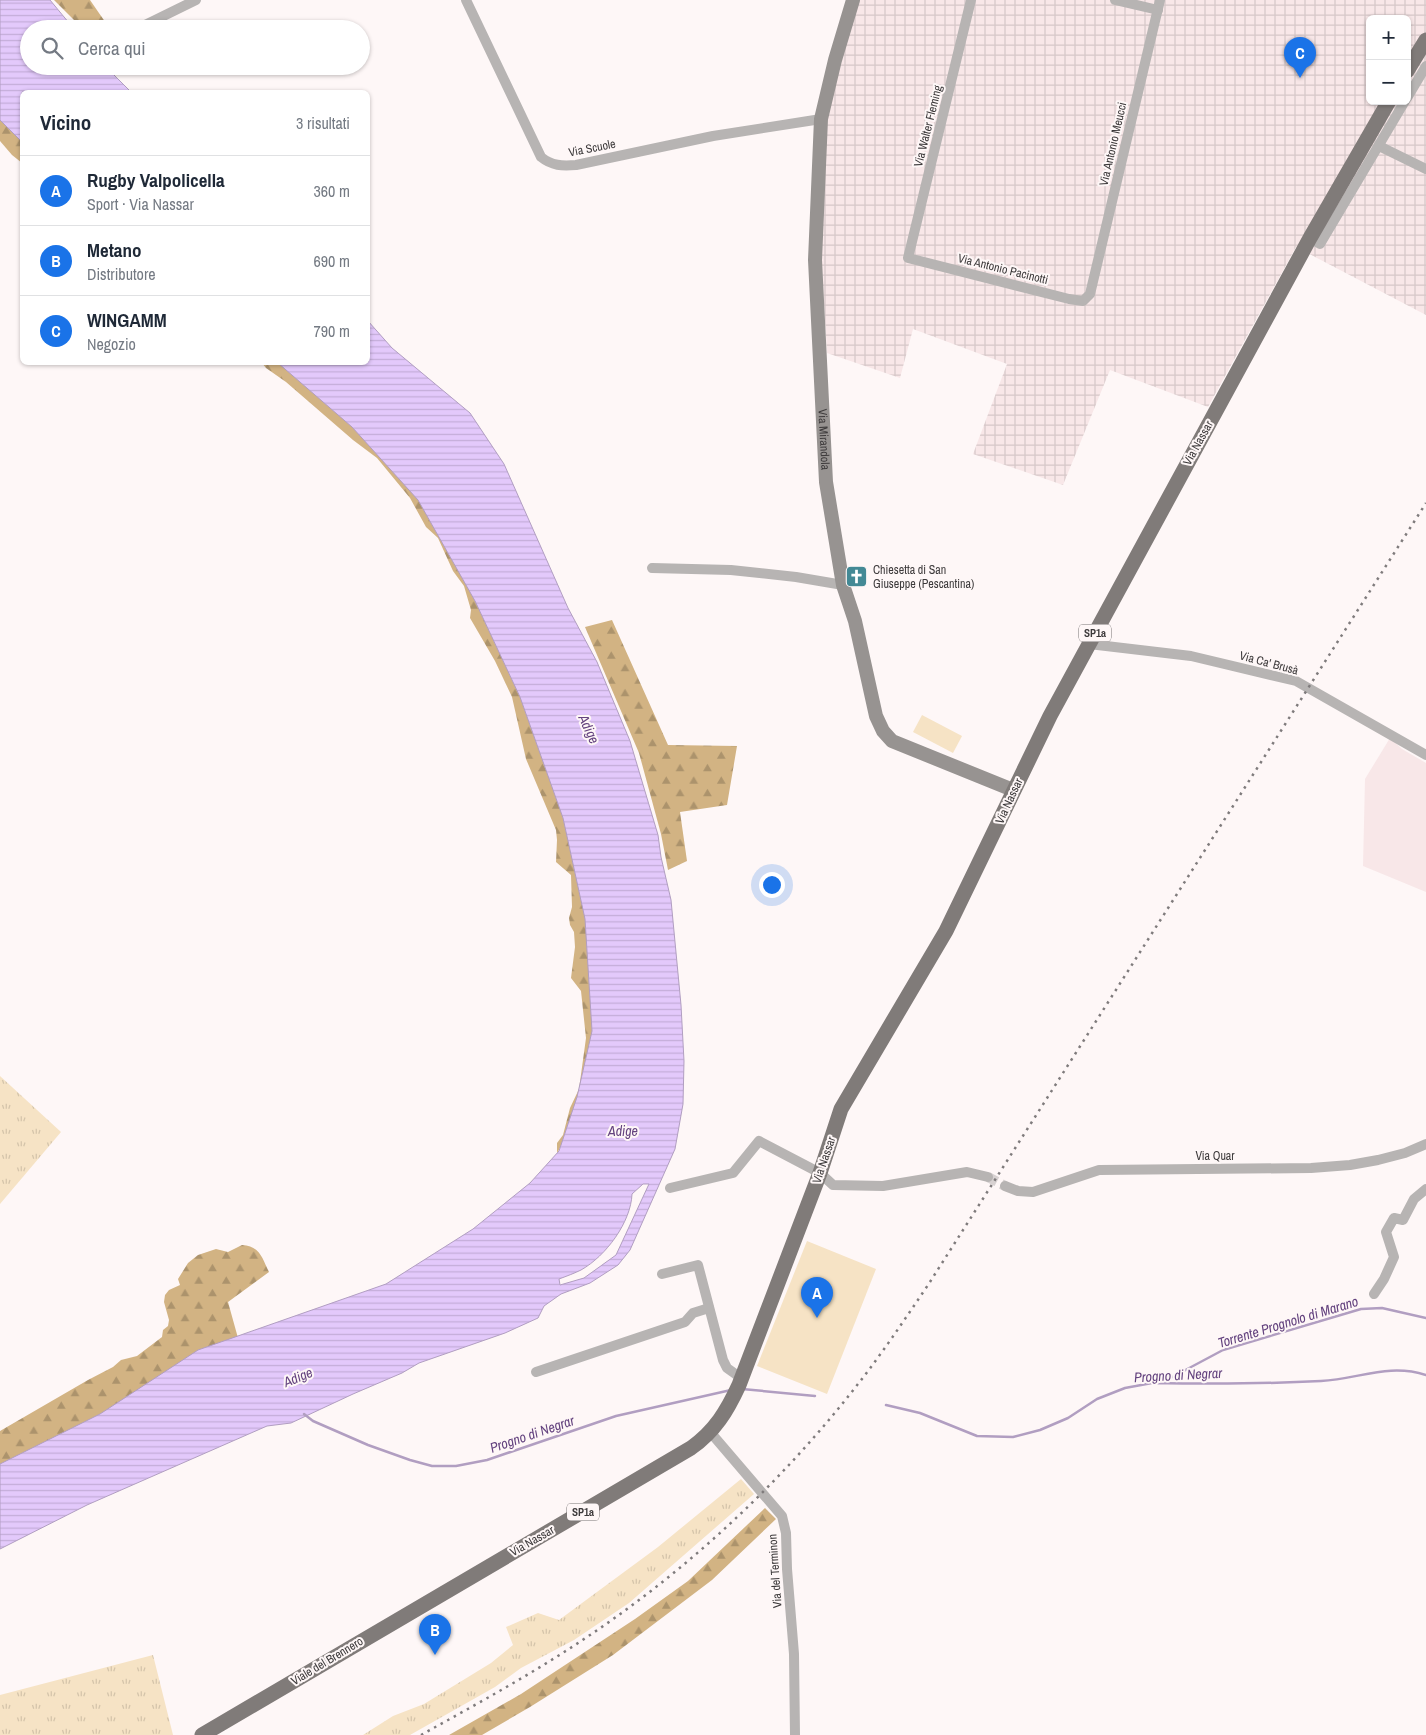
<!DOCTYPE html>
<html lang="it">
<meta charset="utf-8">
<style>
:root{--surface:#fff;--page:#f2f2f3;--text:#1f2937;--muted:#747a83;--line:#e0e1e3;--accent:#1a73e8}
body{margin:0;font-family:"Archivo Narrow",sans-serif;background:var(--page);color:var(--text)}
.controls{position:absolute;right:15px;top:15px;display:grid;overflow:hidden;border-radius:8px;box-shadow:0 1px 4px #0004}
.controls button{width:45px;height:45px;display:grid;place-items:center;padding:0;border:0;border-bottom:1px solid var(--line);background:var(--surface);color:var(--text);font:25px sans-serif}
.you{position:absolute;left:771px;top:884px;width:18px;height:18px;margin:-12px;border:4px solid #fff;border-radius:50%;background:#1a73e8;box-shadow:0 0 0 8px #1a73e833}
.badge{display:grid;place-items:center;width:32px;height:32px;border-radius:50%;background:var(--accent);color:#fff;font-size:16px;font-weight:700}
.pin{position:absolute;translate:-50% -41px;filter:drop-shadow(0 1px 2px #0008)}
.pin::after{content:'';position:absolute;top:26px;width:18px;height:15px;background:inherit;clip-path:polygon(0 0,100% 0,50% 100%)}
.list{margin:0;padding:0;list-style:none}
h2{display:flex;justify-content:space-between;align-items:center;height:65px;margin:0;padding:0 20px;font-size:21px}
h2 small{font-size:16px;font-weight:400;color:var(--muted)}
.list li{display:grid;grid-template-columns:32px 1fr auto;gap:15px;align-items:center;box-sizing:border-box;height:70px;padding:0 20px;border-top:1px solid var(--line)}
.list b{display:block;font-size:19px;white-space:nowrap}
.list p{margin:0;font-size:16px;white-space:nowrap;color:var(--muted)}
.list em{font-size:16px;font-style:normal;color:var(--muted)}
.icon{flex:none;width:28px;height:28px;fill:none;stroke:currentColor;stroke-width:2;stroke-linecap:round;stroke-linejoin:round}
.map{position:relative;flex:none;width:1426px;height:1735px;overflow:hidden}
.search{position:absolute;background:var(--surface);box-shadow:0 1px 4px #0004;left:20px;top:20px;width:350px;height:55px;display:flex;align-items:center;gap:12px;box-sizing:border-box;padding:0 18px;border-radius:28px;color:var(--muted);font-size:19px}
.panel{position:absolute;background:var(--surface);box-shadow:0 1px 4px #0004;left:20px;top:90px;width:350px;height:275px;border-radius:8px}
.map>svg:first-child{display:block}
.built{fill:#f8e7e8}
.industrial{fill:url(#industrial-grid);fill-rule:evenodd}
.grass{fill:url(#grass-tufts)}
.forest{fill:url(#forest-firs)}
.pitch{fill:#f6e3c5}
.water{fill:url(#water-rules);stroke:#b19ec1;fill-rule:evenodd}
.lines{fill:none;stroke-linecap:round;stroke-linejoin:round}
.stream{stroke:#b19ec1;stroke-width:2.5}
.street-tunnel{stroke:#d7d1d1;stroke-width:10;stroke-dasharray:10 5;stroke-linecap:butt}
.street{stroke:#b7b4b3;stroke-width:10}
.secondary{stroke:#979391;stroke-width:14}
.primary{stroke:#807b79;stroke-width:15}
.rail{stroke:#7f7b7c;stroke-width:2.5;stroke-dasharray:2.5 5;stroke-linecap:butt}
.labels{text-anchor:middle;stroke-width:4;stroke-linejoin:round;paint-order:stroke}
.shield{fill:#fef7f7;stroke:#777373;stroke-width:1}
.shield-label{font-size:11px;font-weight:bold;fill:#3d3a3b}
.street-label{font-size:12px;fill:#3d3a3b;stroke:#fef7f7}
.poi-label{font-size:12px;fill:#3d3a3b;stroke:#fef7f7;text-anchor:start}
.water-label{font-size:14px;font-style:italic;fill:#64437f;stroke:#fef7f7}
</style>
<div class="map">
<svg width="1426" height="1735" viewBox="0 0 1426 1735">
<defs>
<pattern id="industrial-grid" width="8" height="8" patternUnits="userSpaceOnUse" patternTransform="scale(1.25)"><rect width="8" height="8" fill="#f8e7e8"/><path d="M0 4h8M4 0v8" fill="none" stroke="#d6c7c8"/></pattern>
<pattern id="grass-tufts" width="24" height="20" patternUnits="userSpaceOnUse" patternTransform="scale(1.25)"><rect width="24" height="20" fill="#f6e3c5"/><path d="M3 7l-1-3M5 7V3M7 7l1-3M15 17l-1-3M17 17v-4M19 17l1-3" fill="none" stroke="#d4c4aa"/></pattern>
<pattern id="forest-firs" width="22" height="20" patternUnits="userSpaceOnUse" patternTransform="scale(1.25)"><rect width="22" height="20" fill="#d2b383"/><path d="M5 1l3.5 6h-7zM16 11l3.5 6h-7z" fill="#ac936c"/></pattern>
<pattern id="water-rules" width="6" height="5" patternUnits="userSpaceOnUse" patternTransform="scale(1.25)"><rect width="6" height="5" fill="#e3c9fb"/><path d="M0 2.5h6" fill="none" stroke="#c4add8"/></pattern>
</defs>
<rect width="100%" height="100%" fill="#fef7f7"/>
<!-- built -->
<polygon class="built" points="1390,738 1402,749 1426,763 1426,892 1363,866 1365,779"/>
<!-- industrial -->
<path class="industrial" d="M853,0h573v315l-130,-68 -88,160 -98,-37 -47,115 -90,-31 34,-90 -94,-35 -13,49 -73,-25 -9,-150 9,-106zM1370,19h37v82h-37z"/>
<!-- grass -->
<g class="grass">
<polygon points="0,1076 61,1132 0,1204"/>
<polygon points="741,1479 754,1494 629,1603 574,1640 521,1668 495,1687 410,1735 363,1735 393,1716 424,1704 491,1663 513,1645 506,1627 538,1613 559,1620 658,1547"/>
<polygon points="153,1655 173,1735 0,1735 0,1695"/>
</g>
<!-- forest -->
<g class="forest">
<polygon points="54,0 90,0 110,29 83,29"/>
<polygon points="0,116 22,117 22,163 12,155 0,141"/>
<path d="M262,363h28c20,22 43,57 73,63l114,152 115,313 1,202 -36,60v-10l6,-8 7,-27 9,-19 7,-51 -5,-47 -10,-13 4,-31 -1,-15 -4,-7 -1,-7 3,-11 -1,-32 -15,-13 1,-22 -1,-10 -30,-71 -14,-62 -17,-36 -25,-43 1,-8 -7,-24 -11,-15 -15,-33 -12,-11 -16,-29 -33,-40 -24,-18 -67,-58 -20,-14z"/>
<polygon points="612,620 668,745 737,746 727,805 680,812 687,861 668,870 661,834 639,753 585,627"/>
<path d="M242,1245c18,1 20,13 27,27l-41,30 10,36 -77,44 -161,85v-36l88,-51 25,-13 8,-7 16,-4 25,-19 1,-7 5,-4 1,-6 -5,-18 1,-7 4,-5 11,-5 -2,-6 10,-16 10,-8 18,-6 12,3z"/>
<polygon points="765,1508 776,1519 712,1580 613,1655 530,1707 482,1735 449,1735 521,1694 635,1619 688,1581"/>
</g>
<!-- pitch -->
<g class="pitch">
<polygon points="922,715 962,736 953,753 913,732"/>
<polygon points="807,1241 876,1269 827,1394 757,1366"/>
</g>
<!-- water -->
<g class="water">
<polygon points="0,0 50,0 74,29 29,29 29,66 105,66 131,92 22,92 22,142 0,120"/>
<path d="M368,321l24,27 78,65 34,51 64,144 29,54 33,79 28,94 3,22 10,43 10,105 3,56 -1,43 -8,45 -45,101 -12,15 -28,18 -29,11 -17,12 -6,12 -33,15 -86,30 -17,10 -49,21 -62,29 -24,3 -180,79 -87,44v-85l100,-50 98,-64 188,-66 87,-55 57,-46 29,-32 18,-54 15,-66 -7,-112 -22,-101 -43,-121 -45,-96 -57,-101 -66,-73 -74,-64 90,-1zM643,1184h6l-33,71 -32,23 -24,7 -1,-6c8,-3 16,-6 22,-9 25,-14 50,-48 51,-76z"/>
</g>
<g class="lines">
<!-- stream -->
<g class="stream">
<polyline points="1163,1382 1223,1350 1361,1309 1382,1308 1426,1318"/>
<polyline points="742,1389 815,1396"/>
<path d="M886,1405l34,8 57,23 36,1 27,-7 28,-12 29,-19 28,-11 27,-5c56,1 113,1 169,-2 38,-2 67,-18 105,-6"/>
<polyline points="304,1414 313,1421 368,1445 410,1460 432,1466 456,1466 487,1460 616,1416 731,1390"/>
</g>
<!-- street-tunnel -->
<polyline class="street-tunnel" points="988,1177 1005,1186"/>
<!-- street -->
<g class="street">
<path d="M466,0l75,157c11,9 21,9 35,8l137,-29 108,-17"/>
<polyline points="971,0 908,258 1069,299 1083,301 1090,294 1160,0"/>
<polyline points="1115,0 1158,10"/>
<polyline points="141,27 196,0"/>
<polyline points="1407,98 1426,66"/>
<polyline points="1379,146 1426,169"/>
<polyline points="1310,238 1320,244 1405,101"/>
<polyline points="652,568 731,570 796,577 843,585"/>
<polyline points="1089,644 1191,656 1296,681 1426,755"/>
<polyline points="1005,1186 1018,1191 1033,1192 1099,1170 1311,1168 1350,1165 1378,1160 1405,1153 1426,1144"/>
<polyline points="670,1188 733,1173 759,1141 820,1173 833,1185 883,1186 967,1172 988,1177"/>
<polyline points="662,1274 698,1265 723,1360 727,1368 741,1378"/>
<polyline points="1374,1294 1384,1279 1394,1257 1386,1232 1394,1218 1403,1220 1414,1199 1426,1189"/>
<polyline points="536,1372 685,1322 693,1313 709,1308"/>
<polyline points="711,1433 782,1516 786,1533 787,1569 794,1654 795,1735"/>
</g>
<!-- secondary -->
<path class="secondary" id="s1" d="M853,0l-18,60 -14,59 -6,141 11,222 17,103 12,36 21,95 7,15 9,10 121,49"/>
<!-- primary -->
<g class="primary">
<polyline points="1407,71 1426,40"/>
<path d="M202,1735l489,-287c24,-17 36,-37 48,-63l81,-212 21,-64 105,-178 104,-215 260,-478 79,-137"/>
</g>
<!-- rail -->
<path class="rail" d="M421,1735c54,-30 109,-60 160,-94 105,-69 200,-158 277,-257 25,-32 47,-65 70,-99l498,-782"/>
</g>
<!-- icons -->
<defs>
<symbol id="church-square" viewBox="-11 -11 22 22"><rect x="-9" y="-9" width="18" height="18" rx="4" fill="#438995" stroke="#fef7f7"/><path d="M-1.2-6h2.4v3.5h3.3v2.4h-3.3V6h-2.4V-.1h-3.3v-2.4h3.3Z" fill="#fff"/></symbol>
</defs>
<g fill-rule="evenodd">
<use href="#church-square" x="844" y="564" width="25" height="25"/>
</g>
<g class="labels">
<!-- shield labels -->
<g class="shield">
<rect x="1079" y="624.5" width="32" height="17" rx="4"/>
<rect x="567" y="1503.5" width="32" height="17" rx="4"/>
</g>
<g class="shield-label">
<text x="1095" y="637">SP1a</text>
<text x="583" y="1516">SP1a</text>
</g>
<!-- street labels -->
<g class="street-label">
<text transform="translate(928 126) rotate(-76)" y="4">Via Walter Fleming</text>
<text transform="translate(1113 144) rotate(-77)" y="4">Via Antonio Meucci</text>
<text transform="translate(592 148) rotate(-11)" y="4">Via Scuole</text>
<text transform="translate(1003 269) rotate(14)" y="4">Via Antonio Pacinotti</text>
<text dy="4" stroke="none"><textPath href="#s1" startOffset="444">Via Mirandola</textPath></text>
<text transform="translate(1198 443) rotate(-61)" y="4">Via Nassar</text>
<text transform="translate(1269 663) rotate(15)" y="4">Via Ca' Brusà</text>
<text transform="translate(1009 801) rotate(-65)" y="4">Via Nassar</text>
<text x="1215" y="1160">Via Quar</text>
<text transform="translate(824 1160) rotate(-71)" y="4">Via Nassar</text>
<text transform="translate(532 1541) rotate(-30)" y="4">Via Nassar</text>
<text transform="translate(775 1571) rotate(-94)" y="4">Via del Terminon</text>
<text transform="translate(327 1661) rotate(-31)" y="4">Viale del Brennero</text>
</g>
<!-- poi labels -->
<g class="poi-label">
<text x="873" y="574">Chiesetta di San<tspan x="873" dy="14">Giuseppe (Pescantina)</tspan></text>
</g>
<!-- water labels -->
<g class="water-label">
<text transform="translate(589 729) rotate(65)" y="5">Adige</text>
<text x="623" y="1136">Adige</text>
<text transform="translate(1288 1322) rotate(-17)" y="5">Torrente Prognolo di Marano</text>
<text transform="translate(1178 1375) rotate(-3)" y="5">Progno di Negrar</text>
<text transform="translate(298 1377) rotate(-22)" y="5">Adige</text>
<text transform="translate(532 1434) rotate(-19)" y="5">Progno di Negrar</text>
</g>
</g>
</svg>
<div class="controls">
<button>+</button>
<button>−</button>
</div>
<div class="you"></div>
<div class="pin badge" style="left:817px;top:1318px">A</div>
<div class="pin badge" style="left:435px;top:1655px">B</div>
<div class="pin badge" style="left:1300px;top:78px">C</div>
<div class="search"><svg class="icon" aria-label="search" viewBox="0 0 24 24"><circle cx="10" cy="10" r="6"/><path d="M15 15l6 6"/></svg>Cerca qui</div>
<section class="panel">
<h2>Vicino<small>3 risultati</small></h2>
<ul class="list">
<li><span class="badge">A</span><div><b>Rugby Valpolicella</b><p>Sport · Via Nassar</p></div><em>360 m</em></li>
<li><span class="badge">B</span><div><b>Metano</b><p>Distributore</p></div><em>690 m</em></li>
<li><span class="badge">C</span><div><b>WINGAMM</b><p>Negozio</p></div><em>790 m</em></li>
</ul>
</section>
</div>
